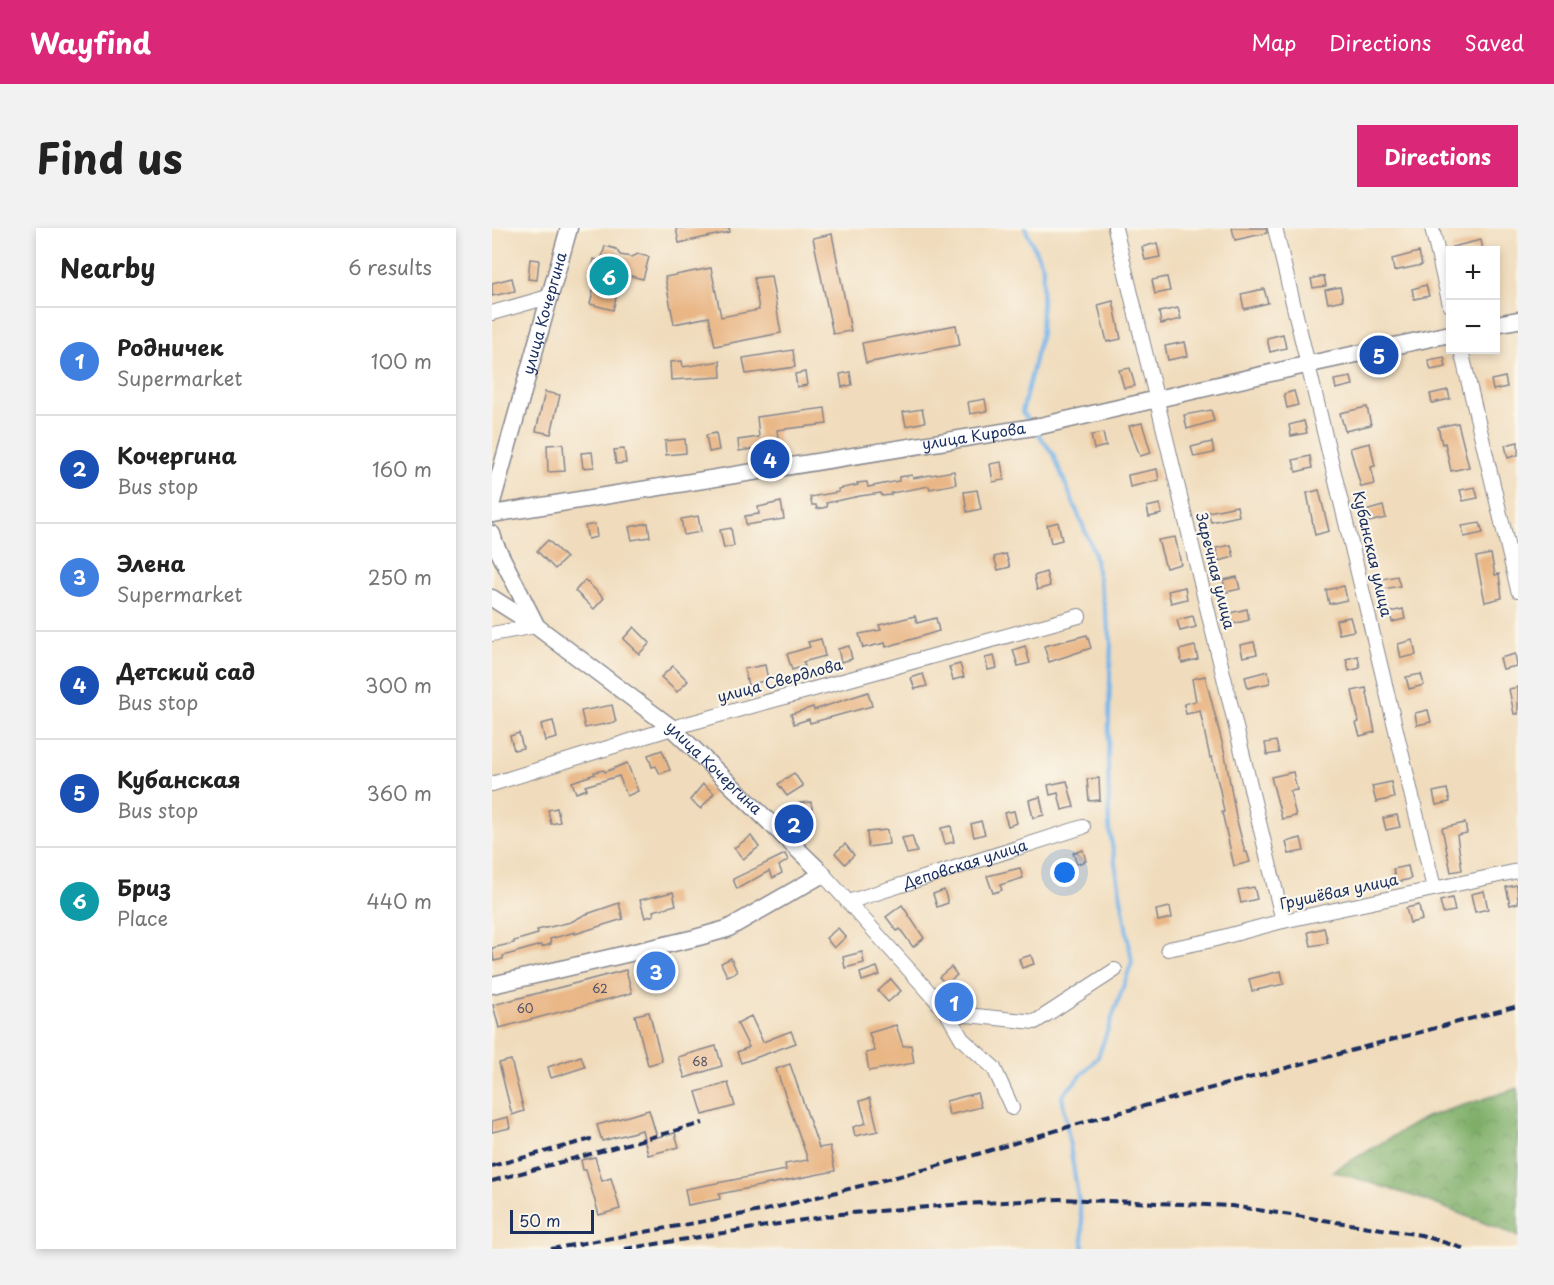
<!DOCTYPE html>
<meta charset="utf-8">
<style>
:root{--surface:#fff;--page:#f2f2f2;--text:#222;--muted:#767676;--line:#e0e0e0;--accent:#db2777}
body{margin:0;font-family:"Playpen Sans",sans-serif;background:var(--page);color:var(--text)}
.controls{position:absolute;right:18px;top:18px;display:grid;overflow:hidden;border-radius:0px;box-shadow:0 3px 9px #0003}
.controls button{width:54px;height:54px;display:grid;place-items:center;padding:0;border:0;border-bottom:2px solid var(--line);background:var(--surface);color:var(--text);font:30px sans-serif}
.scale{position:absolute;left:18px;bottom:15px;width:84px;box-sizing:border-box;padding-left:6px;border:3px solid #1b2f5e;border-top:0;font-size:16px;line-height:21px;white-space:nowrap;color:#1b2f5e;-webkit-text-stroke:4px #fbf7ec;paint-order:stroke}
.you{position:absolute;left:573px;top:645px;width:21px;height:21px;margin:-15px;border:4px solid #fff;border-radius:50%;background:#1a73e8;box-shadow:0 0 0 9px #1a73e833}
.badge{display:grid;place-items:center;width:39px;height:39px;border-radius:50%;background:var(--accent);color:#fff;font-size:20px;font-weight:700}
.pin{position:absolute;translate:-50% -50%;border:3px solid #fff;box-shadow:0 2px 6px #0006}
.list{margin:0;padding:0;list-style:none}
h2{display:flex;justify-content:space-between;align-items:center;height:78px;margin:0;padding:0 24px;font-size:26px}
h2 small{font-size:20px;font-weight:400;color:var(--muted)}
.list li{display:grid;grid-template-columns:39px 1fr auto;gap:18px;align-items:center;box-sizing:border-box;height:108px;padding:0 24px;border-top:2px solid var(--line)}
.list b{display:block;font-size:22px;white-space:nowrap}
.list p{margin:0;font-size:20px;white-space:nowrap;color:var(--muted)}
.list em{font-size:20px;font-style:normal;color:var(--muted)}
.map{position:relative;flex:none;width:1026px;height:1021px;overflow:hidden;border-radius:0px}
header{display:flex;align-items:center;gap:36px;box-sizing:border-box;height:84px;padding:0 30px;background:var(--accent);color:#fff}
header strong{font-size:28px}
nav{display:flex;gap:33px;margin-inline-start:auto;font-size:21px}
.intro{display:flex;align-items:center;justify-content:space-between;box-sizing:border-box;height:144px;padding:0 36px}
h1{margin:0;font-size:42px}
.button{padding:15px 27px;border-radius:0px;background:var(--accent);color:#fff;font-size:21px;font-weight:700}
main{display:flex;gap:36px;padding:0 36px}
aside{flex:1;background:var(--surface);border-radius:0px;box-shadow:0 3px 9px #0003}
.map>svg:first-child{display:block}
.forest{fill:url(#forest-crowns);stroke:#4c6e63;stroke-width:1.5}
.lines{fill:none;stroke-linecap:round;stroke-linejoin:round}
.stream{stroke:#75b4e9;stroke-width:4}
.building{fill:#e9b685}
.minor-casing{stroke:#86868d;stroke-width:16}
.tertiary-casing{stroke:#86868d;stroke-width:19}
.minor{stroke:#fff;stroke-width:14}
.tertiary{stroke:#fff;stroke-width:16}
.rail{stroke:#1b2f5e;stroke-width:4;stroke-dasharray:9 4.5;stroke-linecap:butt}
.labels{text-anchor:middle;stroke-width:4.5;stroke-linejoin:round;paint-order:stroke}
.number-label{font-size:12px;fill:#4e5168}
.street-label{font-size:15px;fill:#1b2f5e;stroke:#fbf7ec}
</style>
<header>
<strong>Wayfind</strong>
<nav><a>Map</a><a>Directions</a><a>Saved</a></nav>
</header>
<div class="intro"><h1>Find us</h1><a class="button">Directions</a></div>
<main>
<aside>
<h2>Nearby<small>6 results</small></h2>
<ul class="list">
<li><span class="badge" style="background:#3f7fe0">1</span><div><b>Родничек</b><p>Supermarket</p></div><em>100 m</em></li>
<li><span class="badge" style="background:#1a4fb4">2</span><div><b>Кочергина</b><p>Bus stop</p></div><em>160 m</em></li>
<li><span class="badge" style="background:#3f7fe0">3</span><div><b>Элена</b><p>Supermarket</p></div><em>250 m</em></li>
<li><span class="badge" style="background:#1a4fb4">4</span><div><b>Детский сад</b><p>Bus stop</p></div><em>300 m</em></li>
<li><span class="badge" style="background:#1a4fb4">5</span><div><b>Кубанская</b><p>Bus stop</p></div><em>360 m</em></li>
<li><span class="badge" style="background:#0f9aa8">6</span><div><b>Бриз</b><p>Place</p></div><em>440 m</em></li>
</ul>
</aside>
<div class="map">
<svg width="1026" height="1021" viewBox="0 0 1026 1021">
<defs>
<pattern id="forest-crowns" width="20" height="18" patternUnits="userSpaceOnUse" patternTransform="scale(1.5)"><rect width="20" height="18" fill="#7eae68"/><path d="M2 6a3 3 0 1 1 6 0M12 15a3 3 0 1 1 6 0" fill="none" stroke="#668e59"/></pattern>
</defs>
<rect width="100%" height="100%" fill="#fbf7ec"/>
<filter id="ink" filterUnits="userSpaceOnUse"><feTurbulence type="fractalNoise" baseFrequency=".0167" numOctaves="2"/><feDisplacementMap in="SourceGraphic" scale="12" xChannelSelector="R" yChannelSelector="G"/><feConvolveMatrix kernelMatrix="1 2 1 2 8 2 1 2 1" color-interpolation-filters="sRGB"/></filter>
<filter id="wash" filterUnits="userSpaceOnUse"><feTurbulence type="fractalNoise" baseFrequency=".008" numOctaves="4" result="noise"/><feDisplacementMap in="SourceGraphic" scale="24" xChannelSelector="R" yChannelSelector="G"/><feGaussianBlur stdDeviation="1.35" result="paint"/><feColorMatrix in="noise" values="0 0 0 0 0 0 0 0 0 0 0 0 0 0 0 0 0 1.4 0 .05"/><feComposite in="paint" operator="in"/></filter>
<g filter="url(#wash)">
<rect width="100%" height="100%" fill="#f0dcbc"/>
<!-- forest -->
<polygon class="forest" points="1026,860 1026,1009 1016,1004 927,970 841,943 934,889"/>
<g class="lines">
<!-- stream -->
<g class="stream">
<polyline points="533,0 551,39 549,107 530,184 538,194"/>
<polyline points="544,203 561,226 601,322 619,412 616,527 617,599 640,734 606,829 570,868 590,993 591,1021"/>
</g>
</g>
<g id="blocks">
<!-- building -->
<g class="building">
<polygon points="184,0 237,0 238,4 187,15"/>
<polygon points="740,0 774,0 775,5 743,12"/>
<polygon points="340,6 359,103 341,106 321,10"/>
<polygon points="989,12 991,22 961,22 960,19"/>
<polygon points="665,15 668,29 653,32 650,19"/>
<polygon points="113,18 124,21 128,27 140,29 146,26 157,29 151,51 130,46 121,82 98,76 106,44 100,42 102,31 109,33"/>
<polygon points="927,24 930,37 902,43 900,31"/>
<polygon points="38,31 47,32 45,52 36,51"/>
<polygon points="219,40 229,89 267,82 262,50 279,48 289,105 223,118 217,89 182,96 173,49"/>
<polygon points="832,48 834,58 821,60 819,51"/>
<polygon points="675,49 678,63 663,66 660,52"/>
<polygon points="20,50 23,63 0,68 0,55"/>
<polygon points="934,57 937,68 922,71 920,61"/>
<polygon points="848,59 851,72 836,75 833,62"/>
<polygon points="772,61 776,75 752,81 749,66"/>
<polygon points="621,73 629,111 615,114 606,77"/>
<polygon points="686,80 689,91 669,96 667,84"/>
<polygon points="464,97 468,117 374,135 370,115"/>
<polygon points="791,106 794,120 778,124 775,110"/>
<polygon points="693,114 696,128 676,132 673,118"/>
<polygon points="301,122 303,139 254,146 251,130"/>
<polygon points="952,129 954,139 939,142 936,132"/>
<polygon points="190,133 191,139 228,133 229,149 179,152 178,134"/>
<polygon points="638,140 643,158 632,160 627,142"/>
<polygon points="313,144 315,157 305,159 303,146"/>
<polygon points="358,144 360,157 350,159 348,146"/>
<polygon points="859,149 861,157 844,161 842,152"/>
<polygon points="1013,149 1015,159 1001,162 999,152"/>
<polygon points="956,162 958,171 940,175 938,166"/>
<polygon points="802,163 806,177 795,180 792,166"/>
<polygon points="53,164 68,167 59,206 44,203"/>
<polygon points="493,171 495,183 478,186 476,174"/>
<polygon points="875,179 879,197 853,203 848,185"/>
<polygon points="333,180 335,196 285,202 287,218 247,223 246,212 267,209 265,189"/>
<polygon points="430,181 433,194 414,198 411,184"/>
<polygon points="719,182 722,193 695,201 692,187"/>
<polygon points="812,193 815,205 799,208 797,197"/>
<polygon points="650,195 659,225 648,228 637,198"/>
<polygon points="966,195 977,239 959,243 953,215 950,216 946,199"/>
<polygon points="224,205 227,222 217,224 214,207"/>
<polygon points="611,205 614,218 602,221 599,207"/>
<polygon points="193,211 194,225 174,227 173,213"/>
<polygon points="720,214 722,225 702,229 699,219"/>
<polygon points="1026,214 1026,227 1016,230 1013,217"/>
<polygon points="878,215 883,238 879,239 883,256 869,259 858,220"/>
<polygon points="71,216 73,243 56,244 55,217"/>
<polygon points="132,221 134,235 124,236 122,222"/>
<polygon points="100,224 102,239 91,240 89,225"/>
<polygon points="818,228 820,240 804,244 801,232"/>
<polygon points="509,234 512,252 501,254 498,236"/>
<polygon points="665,241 667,252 638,259 636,247"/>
<polygon points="462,243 464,256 438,261 437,258 399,265 399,267 390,268 389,265 368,268 334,275 335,279 325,281 324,277 320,277 318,269 347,264 346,261 366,257 365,255 375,254 376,259 407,253 407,249 420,247 421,250"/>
<polygon points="983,259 986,270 971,273 968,262"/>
<polygon points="485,262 489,281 475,284 472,264"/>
<polygon points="827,262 837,303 823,307 815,265"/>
<polygon points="289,274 292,291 254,297 253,288 267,286 266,279"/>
<polygon points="668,276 670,286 657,289 655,279"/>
<polygon points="745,278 747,288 719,294 716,284"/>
<polygon points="891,278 894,290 876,294 873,283"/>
<polygon points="206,288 209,304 192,307 189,291"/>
<polygon points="566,294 570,312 559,315 555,297"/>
<polygon points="156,295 158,309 140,312 137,299"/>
<polygon points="988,295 991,305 972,309 970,298"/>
<polygon points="103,296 105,309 96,311 93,298"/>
<polygon points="239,300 242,318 232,320 228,302"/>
<polygon points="683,309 689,336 674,340 666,312"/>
<polygon points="56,312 74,330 63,341 45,323"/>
<polygon points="739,317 742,329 727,333 724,320"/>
<polygon points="514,326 518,339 506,342 502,329"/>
<polygon points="999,326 1003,347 1007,346 1010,370 993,374 984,329"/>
<polygon points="554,344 558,358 545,362 542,348"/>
<polygon points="905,348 908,358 892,361 890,351"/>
<polygon points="745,349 748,361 734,364 731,352"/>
<polygon points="93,352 112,370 102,381 83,363"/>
<polygon points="852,358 855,372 837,376 834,362"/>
<polygon points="693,359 695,371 679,375 676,363"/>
<polygon points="755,381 757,392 741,396 738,385"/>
<polygon points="911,381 913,391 900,394 898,384"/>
<polygon points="423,388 425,395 444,390 447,403 394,419 393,415 371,420 367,406 389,402 387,397"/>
<polygon points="701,388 704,399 688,403 685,392"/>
<polygon points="858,389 862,403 847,406 844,392"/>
<polygon points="142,399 158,415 147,426 131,411"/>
<polygon points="595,407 599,420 557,434 552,418"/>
<polygon points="329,411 333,428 311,434 313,438 300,442 295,426 318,419 316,414"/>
<polygon points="921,412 924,427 909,430 906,416"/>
<polygon points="762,414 765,426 751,429 748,417"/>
<polygon points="357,418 360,431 349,434 346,421"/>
<polygon points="533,418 538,435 526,438 521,422"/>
<polygon points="703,418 706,431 690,435 687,422"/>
<polygon points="1023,426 1025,438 1011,441 1008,430"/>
<polygon points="502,428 505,440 496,442 493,430"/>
<polygon points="866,428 868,440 857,443 854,431"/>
<polygon points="468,436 472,449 461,452 457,439"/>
<polygon points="273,437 276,452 256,457 252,441"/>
<polygon points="181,438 196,453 185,464 169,449"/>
<polygon points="776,443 778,455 756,460 753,449"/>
<polygon points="431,446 435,458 423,461 419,450"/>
<polygon points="929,446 932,457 917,461 914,449"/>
<polygon points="713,448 733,526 744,589 753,624 755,624 758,634 742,638 730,584 732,584 728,562 720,529 718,530 708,483 694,486 692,476 704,473 700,451"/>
<polygon points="1026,459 1026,486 1022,486 1017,461"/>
<polygon points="874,460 883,504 868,508 864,495 867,494 860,463"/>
<polygon points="376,464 380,478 318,495 317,491 302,496 299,486 321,479 322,482"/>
<polygon points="120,477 124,494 93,500 89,483"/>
<polygon points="936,482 939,494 925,497 923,485"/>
<polygon points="61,493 65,510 53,513 49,496"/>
<polygon points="27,505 31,520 22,522 18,508"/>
<polygon points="784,513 787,525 775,527 773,515"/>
<polygon points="170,522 178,542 168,546 164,538 160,539 156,527"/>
<polygon points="135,535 146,563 135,568 127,548 93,558 95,561 84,565 80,554 103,546 102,544 112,542 113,544"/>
<polygon points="801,544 805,562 798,563 804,588 790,591 779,549"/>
<polygon points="302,545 311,558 295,568 286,556"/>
<polygon points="607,550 608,572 597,573 595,551"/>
<polygon points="575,553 582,579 570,582 566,565 558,567 556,557"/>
<polygon points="899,554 902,570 884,574 880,558"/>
<polygon points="211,556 222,565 209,581 198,572"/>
<polygon points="955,561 958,574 944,577 941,564"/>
<polygon points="548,569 552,587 541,590 537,572"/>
<polygon points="319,574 321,585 309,587 308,575"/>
<polygon points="65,580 68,594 59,596 56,582"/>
<polygon points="522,583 525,595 516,598 512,585"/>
<polygon points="905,587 908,599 894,602 891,590"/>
<polygon points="489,593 493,606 482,609 479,596"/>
<polygon points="973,595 975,605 965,607 970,642 959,644 950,600"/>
<polygon points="459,598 462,614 453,616 449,600"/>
<polygon points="395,602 397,616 376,619 375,604"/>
<polygon points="259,608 267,619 251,631 242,620"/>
<polygon points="420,608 425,624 415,626 410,610"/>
<polygon points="809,610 812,623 797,626 794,614"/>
<polygon points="353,616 362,627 353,636 343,625"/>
<polygon points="591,622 594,633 585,636 581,625"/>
<polygon points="293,626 296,632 287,638 290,645 281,650 277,643 245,661 241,651"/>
<polygon points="916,638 919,651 904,654 901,641"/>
<polygon points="528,640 531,650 508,657 510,662 501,665 495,648"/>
<polygon points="1025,657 1026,675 1018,677 1014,659"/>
<polygon points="762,659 765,671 749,675 746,662"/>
<polygon points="452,662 456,675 445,679 441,666"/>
<polygon points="992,663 996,681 983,684 979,666"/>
<polygon points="181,664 184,677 161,683 162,687 153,690 148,672"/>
<polygon points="960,670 963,683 951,685 948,673"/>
<polygon points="127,675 131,691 83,706 83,704 58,711 59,716 50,719 49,717 11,728 11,731 2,733 0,720 22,715 22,713 46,706 45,702 79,694 92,687"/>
<polygon points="410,677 432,710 421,719 408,701 405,703 394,689"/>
<polygon points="927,677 930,692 918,695 914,680"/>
<polygon points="678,679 680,690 666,693 664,682"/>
<polygon points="346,700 354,709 342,720 334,710"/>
<polygon points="832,700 836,715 819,718 816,704"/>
<polygon points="370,724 372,735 353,740 351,729"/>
<polygon points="539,727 542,736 530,740 527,731"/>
<polygon points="239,730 245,744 235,748 229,735"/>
<polygon points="170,733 174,748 159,752 154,737"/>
<polygon points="385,739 388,747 370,753 368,745"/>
<polygon points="459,739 465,747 454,756 447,749"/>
<polygon points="134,742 140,765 7,800 1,777"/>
<polygon points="789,743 792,756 760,763 757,751"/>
<polygon points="399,751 409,763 396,774 386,763"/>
<polygon points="157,784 170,833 156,837 143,787"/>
<polygon points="259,788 271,814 299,803 304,815 249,835 245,824 257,819 245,795"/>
<polygon points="404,797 411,818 419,817 422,835 377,843 374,825 383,823 377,805"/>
<polygon points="224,818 230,838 193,850 186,829"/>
<polygon points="89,828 93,839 59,850 56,839"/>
<polygon points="19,832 32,883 20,887 7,835"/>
<polygon points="298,836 327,920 338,918 343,943 227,966 228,971 196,977 193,961 294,942 293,936 316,932 284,841"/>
<polygon points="236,855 243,878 211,887 204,864"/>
<polygon points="485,865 489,879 457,887 454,873"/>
<polygon points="378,870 386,903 363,908 361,899 374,895 368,873"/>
<polygon points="157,882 165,909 183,905 187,919 156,927 150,902 110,913 105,897"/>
<polygon points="16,889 18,900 0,904 0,893"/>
<polygon points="103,929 110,953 119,950 128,981 107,987 94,942 91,942 89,932"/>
</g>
</g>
</g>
<g filter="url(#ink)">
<use href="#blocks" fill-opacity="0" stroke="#86868d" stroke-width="1.5"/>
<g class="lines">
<defs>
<g id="minor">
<polyline points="623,0 791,693"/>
<polyline points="783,0 942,660"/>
<polyline points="940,0 958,77"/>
<polyline points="0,85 56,69"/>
<polyline points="969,122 1026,362"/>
<polyline points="0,406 44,398"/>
<polyline points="0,556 180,500 587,388"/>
<polyline points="331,646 438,765 455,785 470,811 502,840 520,880"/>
<path id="s1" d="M356,674l235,-75"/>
<polyline points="676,721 716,713 791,693 1026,643"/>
<polyline points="455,785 543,794 623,742"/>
</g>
<g id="tertiary">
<polyline points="1004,96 1026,92"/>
<path id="s2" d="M0,274l77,-274"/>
<path id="s3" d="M0,286l548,-88 270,-62 140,-30"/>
<polyline points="0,306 3,316 44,397"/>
<path id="s4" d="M0,370l44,28 136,102 151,146 -96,55 -32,9 -203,47"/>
</g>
</defs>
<!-- minor casing -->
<use href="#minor" class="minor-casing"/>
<!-- tertiary casing -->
<use href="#tertiary" class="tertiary-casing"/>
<!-- minor -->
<use href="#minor" class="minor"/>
<!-- tertiary -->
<use href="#tertiary" class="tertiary"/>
<!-- rail -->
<g class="rail">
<polyline points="0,938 103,910"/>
<polyline points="0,953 211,895"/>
<polyline points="59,1021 274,982 439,940 596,893 1026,778"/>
<polyline points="133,1021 348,986 472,976 568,971 740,978 929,1007 973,1021"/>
</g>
</g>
</g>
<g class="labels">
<!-- number labels -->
<g class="number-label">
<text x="108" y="765">62</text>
<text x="33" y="785">60</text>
<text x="208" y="838">68</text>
</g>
<!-- street labels -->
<g class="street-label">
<text dy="5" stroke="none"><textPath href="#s2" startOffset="196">улица Кочергина</textPath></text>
<text dy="5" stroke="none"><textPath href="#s3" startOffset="488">улица Кирова</textPath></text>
<text transform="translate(880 326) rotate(77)" y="5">Кубанская улица</text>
<text transform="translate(723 343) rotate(76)" y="5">Заречная улица</text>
<text transform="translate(288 453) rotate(-15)" y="5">улица Свердлова</text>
<text dy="5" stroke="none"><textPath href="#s4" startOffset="280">улица Кочергина</textPath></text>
<text dy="5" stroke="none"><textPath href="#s1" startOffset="123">Деповская улица</textPath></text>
<text transform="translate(847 664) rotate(-12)" y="5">Грушёвая улица</text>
</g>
</g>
</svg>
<div class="controls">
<button>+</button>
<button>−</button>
</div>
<div class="scale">50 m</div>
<div class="you"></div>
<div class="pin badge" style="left:462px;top:774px;background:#3f7fe0">1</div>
<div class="pin badge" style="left:302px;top:596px;background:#1a4fb4">2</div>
<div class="pin badge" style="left:164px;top:743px;background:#3f7fe0">3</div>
<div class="pin badge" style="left:278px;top:231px;background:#1a4fb4">4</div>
<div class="pin badge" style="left:887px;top:127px;background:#1a4fb4">5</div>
<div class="pin badge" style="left:117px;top:48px;background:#0f9aa8">6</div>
</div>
</main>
